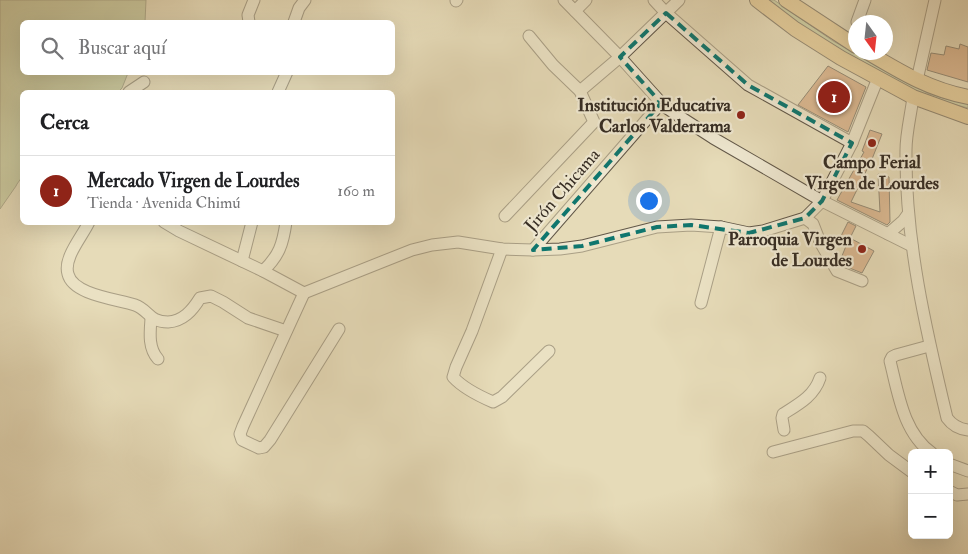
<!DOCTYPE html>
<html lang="es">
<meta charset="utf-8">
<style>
:root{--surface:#fff;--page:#f2f2f2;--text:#202124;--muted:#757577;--line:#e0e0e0;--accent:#8f2418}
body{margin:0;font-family:"IM FELL Double Pica",serif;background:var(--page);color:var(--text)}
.controls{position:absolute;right:15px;bottom:15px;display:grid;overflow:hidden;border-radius:8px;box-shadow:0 5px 20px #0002}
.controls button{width:45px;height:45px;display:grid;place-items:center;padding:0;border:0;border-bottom:1px solid var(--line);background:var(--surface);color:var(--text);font:25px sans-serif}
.compass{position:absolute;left:848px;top:15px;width:45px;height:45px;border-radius:50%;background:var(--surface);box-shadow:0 5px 20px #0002;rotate:165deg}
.you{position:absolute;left:648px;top:200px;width:18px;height:18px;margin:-12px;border:4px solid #fff;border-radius:50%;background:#1a73e8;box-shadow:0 0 0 8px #1a73e833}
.badge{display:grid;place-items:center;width:32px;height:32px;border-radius:50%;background:var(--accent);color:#fff;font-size:16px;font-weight:700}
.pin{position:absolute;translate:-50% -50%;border:2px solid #fff;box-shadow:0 1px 5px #0006}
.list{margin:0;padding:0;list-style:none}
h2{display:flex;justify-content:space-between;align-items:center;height:65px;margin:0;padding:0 20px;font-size:21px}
h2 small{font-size:16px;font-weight:400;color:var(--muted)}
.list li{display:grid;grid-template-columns:32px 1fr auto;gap:15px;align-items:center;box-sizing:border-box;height:70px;padding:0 20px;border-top:1px solid var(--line)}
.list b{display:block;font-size:19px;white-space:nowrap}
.list p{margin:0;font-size:16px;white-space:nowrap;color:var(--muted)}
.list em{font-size:16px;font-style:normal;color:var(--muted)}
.icon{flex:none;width:28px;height:28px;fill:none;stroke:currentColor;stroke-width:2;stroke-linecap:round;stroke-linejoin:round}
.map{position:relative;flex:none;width:968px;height:554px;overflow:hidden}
.search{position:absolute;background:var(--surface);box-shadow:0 5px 20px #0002;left:20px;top:20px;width:375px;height:55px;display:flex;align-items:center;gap:12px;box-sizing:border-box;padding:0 18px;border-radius:8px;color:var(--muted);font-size:19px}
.panel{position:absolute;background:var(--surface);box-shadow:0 5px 20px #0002;left:20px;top:90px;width:375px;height:135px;border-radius:8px}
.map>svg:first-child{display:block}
.green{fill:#b4c08f;stroke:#75765a}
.building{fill:#cd8e63;stroke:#362d24}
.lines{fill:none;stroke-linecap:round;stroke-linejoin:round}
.minor-casing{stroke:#625849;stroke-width:13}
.major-casing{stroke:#362d24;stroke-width:16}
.minor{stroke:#efe8d1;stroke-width:11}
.major{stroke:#e3be7c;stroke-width:14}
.marked{fill:none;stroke:#0f766e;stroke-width:4;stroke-dasharray:10 6;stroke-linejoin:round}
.poi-dot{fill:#8f2418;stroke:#efe8d1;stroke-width:2}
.labels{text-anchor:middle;stroke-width:4.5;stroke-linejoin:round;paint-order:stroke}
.poi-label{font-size:18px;font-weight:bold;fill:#362d24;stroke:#efe8d1;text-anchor:end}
.street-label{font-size:18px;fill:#362d24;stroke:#efe8d1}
</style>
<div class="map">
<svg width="968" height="554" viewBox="0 0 968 554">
<rect width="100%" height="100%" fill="#e6dbb8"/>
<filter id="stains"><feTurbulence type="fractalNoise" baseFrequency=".004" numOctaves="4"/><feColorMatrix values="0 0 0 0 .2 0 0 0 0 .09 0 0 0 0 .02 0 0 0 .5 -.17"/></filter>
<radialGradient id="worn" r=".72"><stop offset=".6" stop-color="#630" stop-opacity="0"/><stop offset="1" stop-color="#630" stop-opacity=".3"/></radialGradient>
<!-- green -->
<g class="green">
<polygon points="0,0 146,0 145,22 22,22 22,72 128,73 122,88 118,92 22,92 22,177 17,184 16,186 0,209"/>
<polygon points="767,0 774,0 833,41 929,94 947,99 968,103 968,108 931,98 892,80 831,46 775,7"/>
</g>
<!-- building -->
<g class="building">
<polygon points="960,44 968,47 968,82 927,70 931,53 944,55 946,46 959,49"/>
<polygon points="828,66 866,87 848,132 798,105"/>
<polygon points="870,130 882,134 872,159 851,202 880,212 878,174 889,177 890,222 887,225 837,200 864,152 862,151"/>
<polygon points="848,222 856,226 850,238 874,251 862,273 842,265 840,261 846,246 838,242"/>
</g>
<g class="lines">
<defs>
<g id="minor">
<polyline points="564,0 620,57 665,107 713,138 822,201 912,246"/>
<polyline points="654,0 666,13 748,85 852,143"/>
<polyline points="456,1 457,0"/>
<polyline points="575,11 586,0"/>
<polyline points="249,22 248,15 254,0"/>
<polyline points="294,22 299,8 305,0"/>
<polyline points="857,22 865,0"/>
<polyline points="917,80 935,0"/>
<polyline points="580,91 620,57 679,0"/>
<polyline points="129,92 144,82"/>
<polyline points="278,92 287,72"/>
<path d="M913,97c-2,17 -7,36 -7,53 -1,91 20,180 41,268 5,7 12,11 21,12"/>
<polyline points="505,216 594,122 580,91 553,65 529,36"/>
<polyline points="805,218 813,224 820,242 837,271 862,281"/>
<path d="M89,222c-7,15 -26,36 -21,52 5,21 49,25 67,31 14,5 14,17 33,17 15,-1 24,-11 32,-24l11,-2 12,6 25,16 38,13"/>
<polyline points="164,222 179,231 263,271 304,293 412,250 432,245 458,242 502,249 533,250 560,249 582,246 657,227 691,225 721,227 749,233 763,231 805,218 822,201 852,143 878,78"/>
<polyline points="888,234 903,221 908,214"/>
<path d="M502,249l-30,82 -16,36 -3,10c10,11 26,19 40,25l9,-5 47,-46"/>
<polyline points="533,250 661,103"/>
<polyline points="242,261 252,222"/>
<path d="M263,271c16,-15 20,-27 23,-49"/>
<polyline points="304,293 243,426 240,434 242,440 259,448 264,447 270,440 339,329"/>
<polyline points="701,303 721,227"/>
<path d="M151,319c-1,13 -3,29 7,40"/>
<path d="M929,346l-33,9 -4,2 -2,4c8,31 13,72 42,92"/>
<path d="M784,430l-2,-12 1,-4c16,-10 31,-18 37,-36"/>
<polyline points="773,452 853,431 863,431 869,436 889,455 912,472"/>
<polyline points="949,464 968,471"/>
<polyline points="949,491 957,495 968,494"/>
</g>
<g id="major">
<polyline points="757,0 795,29 841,58 913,97 968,117"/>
<polyline points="786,0 856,46"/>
<path d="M867,52c34,20 61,37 101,45"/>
</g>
</defs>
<!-- minor casing -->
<use href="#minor" class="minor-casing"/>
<!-- major casing -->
<use href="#major" class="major-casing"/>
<!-- minor -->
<use href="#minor" class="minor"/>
<!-- major -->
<use href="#major" class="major"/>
</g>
<!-- marked area -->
<path d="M0 0H968V554H0ZM666,13l82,72 104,58 -30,58 -17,17 -56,15 -58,-8 -34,2 -75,19 -49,4 128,-147 -41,-46z" fill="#e6dbb8" fill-opacity=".55" fill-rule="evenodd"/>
<path class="marked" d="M666,13l82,72 104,58 -30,58 -17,17 -56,15 -58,-8 -34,2 -75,19 -49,4 128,-147 -41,-46z"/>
<!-- markers -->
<g class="poi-dot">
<circle cx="741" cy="115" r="5"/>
<circle cx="872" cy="143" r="5"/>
<circle cx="862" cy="249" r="5"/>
</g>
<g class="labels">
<!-- poi labels -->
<g class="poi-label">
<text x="731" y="111">Institución Educativa<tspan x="731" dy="21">Carlos Valderrama</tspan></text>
<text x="872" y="168" text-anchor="middle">Campo Ferial<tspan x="872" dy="21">Virgen de Lourdes</tspan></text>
<text x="852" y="245">Parroquia Virgen<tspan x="852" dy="21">de Lourdes</tspan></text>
</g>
<!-- street labels -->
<g class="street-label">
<text transform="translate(562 190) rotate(-49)" y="6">Jirón Chicama</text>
</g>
</g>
<rect width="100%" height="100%" filter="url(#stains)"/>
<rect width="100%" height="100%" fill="url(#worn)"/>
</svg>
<div class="controls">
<button>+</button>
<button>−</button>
</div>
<svg class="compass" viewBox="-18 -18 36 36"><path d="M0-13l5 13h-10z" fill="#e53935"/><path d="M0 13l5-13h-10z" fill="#757577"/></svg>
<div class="you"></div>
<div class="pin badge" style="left:834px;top:97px">1</div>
<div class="search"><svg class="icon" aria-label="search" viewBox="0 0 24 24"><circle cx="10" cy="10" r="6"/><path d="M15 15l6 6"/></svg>Buscar aquí</div>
<section class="panel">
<h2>Cerca<small></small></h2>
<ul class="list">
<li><span class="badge">1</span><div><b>Mercado Virgen de Lourdes</b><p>Tienda · Avenida Chimú</p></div><em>160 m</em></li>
</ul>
</section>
</div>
